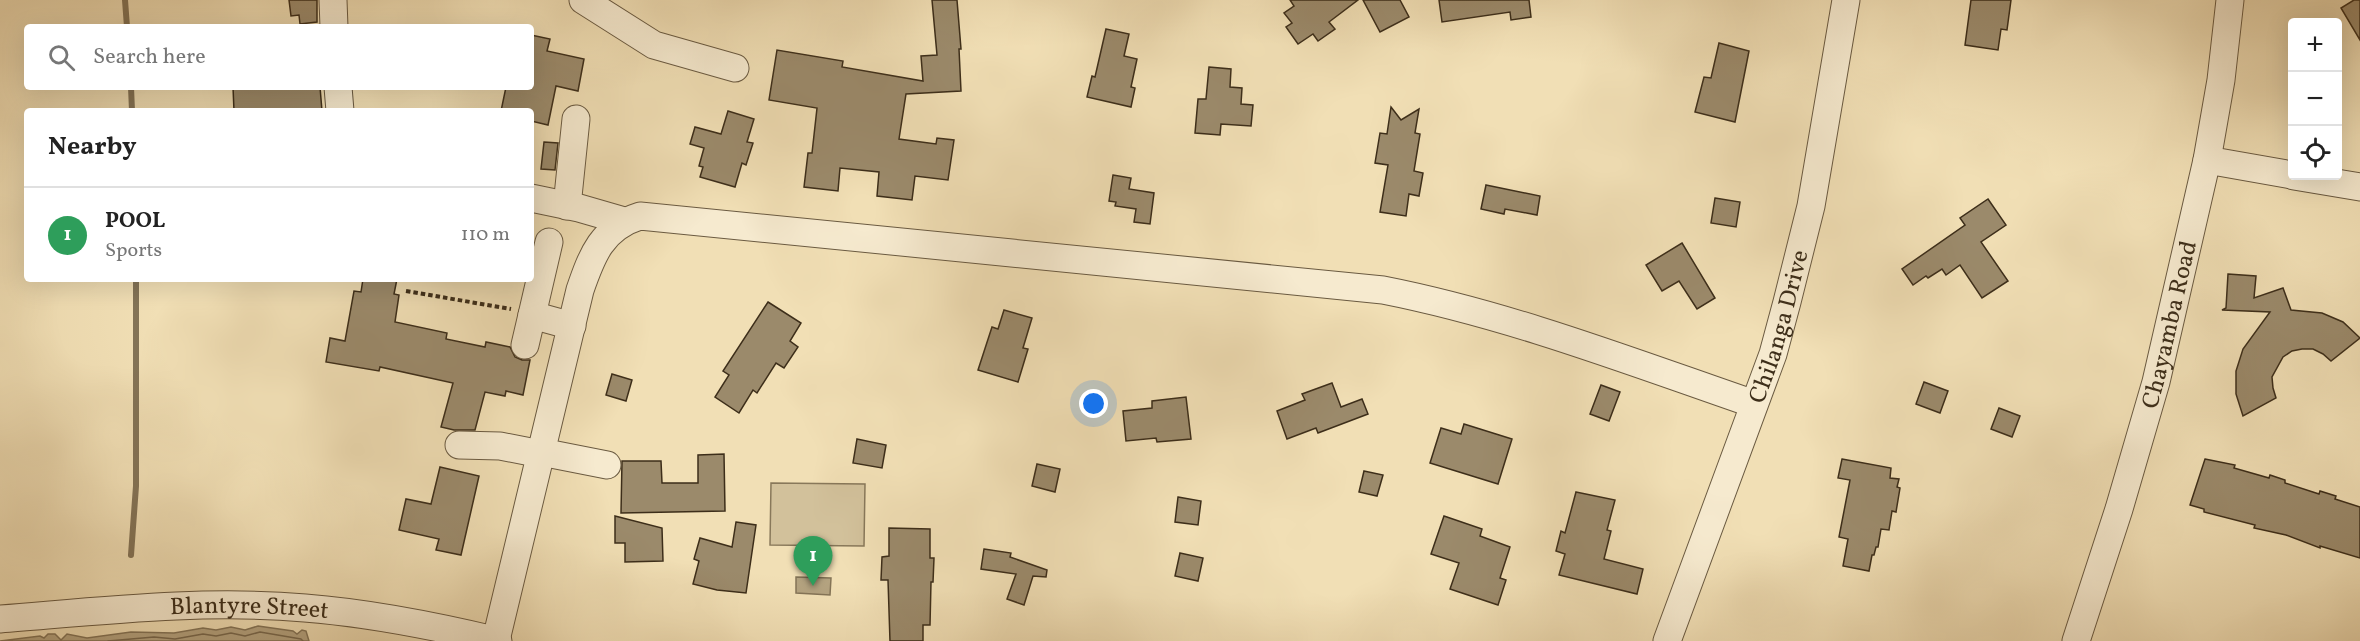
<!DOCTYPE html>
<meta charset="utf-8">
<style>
:root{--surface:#fff;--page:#f6f6f6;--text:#222;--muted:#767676;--line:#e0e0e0;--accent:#db2777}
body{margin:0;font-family:Vollkorn,serif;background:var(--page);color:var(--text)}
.controls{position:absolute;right:18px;top:18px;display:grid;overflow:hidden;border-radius:6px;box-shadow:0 6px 24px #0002}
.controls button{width:54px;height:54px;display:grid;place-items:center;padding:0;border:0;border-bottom:2px solid var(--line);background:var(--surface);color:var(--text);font:30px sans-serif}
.you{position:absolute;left:1094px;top:404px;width:21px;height:21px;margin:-15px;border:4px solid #fff;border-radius:50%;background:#1a73e8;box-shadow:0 0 0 9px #1a73e833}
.badge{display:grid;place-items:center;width:39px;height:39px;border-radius:50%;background:var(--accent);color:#fff;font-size:20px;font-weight:700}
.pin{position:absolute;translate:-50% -50px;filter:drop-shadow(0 2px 3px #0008)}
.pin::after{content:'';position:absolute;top:32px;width:21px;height:18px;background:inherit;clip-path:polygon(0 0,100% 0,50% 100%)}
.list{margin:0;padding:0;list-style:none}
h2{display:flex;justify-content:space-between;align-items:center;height:78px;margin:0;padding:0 24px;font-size:26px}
h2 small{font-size:20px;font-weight:400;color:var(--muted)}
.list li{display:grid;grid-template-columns:39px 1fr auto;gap:18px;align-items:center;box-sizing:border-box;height:96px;padding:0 24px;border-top:2px solid var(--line)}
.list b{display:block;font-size:22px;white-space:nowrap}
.list p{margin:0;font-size:20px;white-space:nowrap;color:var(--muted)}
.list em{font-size:20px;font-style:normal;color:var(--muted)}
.icon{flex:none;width:33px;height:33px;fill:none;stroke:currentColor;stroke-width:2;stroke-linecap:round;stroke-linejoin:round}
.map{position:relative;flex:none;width:2360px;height:641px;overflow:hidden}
.search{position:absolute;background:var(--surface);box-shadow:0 6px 24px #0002;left:24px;top:24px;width:510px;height:66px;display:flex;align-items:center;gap:15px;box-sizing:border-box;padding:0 21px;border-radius:6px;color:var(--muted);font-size:22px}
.panel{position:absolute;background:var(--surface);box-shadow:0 6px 24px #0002;left:24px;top:108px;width:510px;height:174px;border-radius:6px}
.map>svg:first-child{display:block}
.garden{fill:#d2c19b;stroke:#88785a;stroke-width:1.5}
.water{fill:#b4a380;stroke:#847457;stroke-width:1.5}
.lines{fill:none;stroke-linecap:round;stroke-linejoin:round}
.shore{stroke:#78684d;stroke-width:1.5}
.stream{stroke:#847457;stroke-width:6}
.building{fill:#9b8a6b;stroke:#3d2e1a;stroke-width:1.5}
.minor-casing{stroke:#6a5a41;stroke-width:29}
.path{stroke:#3d2e1a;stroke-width:4;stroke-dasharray:4.5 3;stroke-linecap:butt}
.minor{stroke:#f6eacf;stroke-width:27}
.labels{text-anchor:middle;stroke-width:4.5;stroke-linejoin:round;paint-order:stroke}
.street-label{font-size:24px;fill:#3d2e1a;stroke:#f6eacf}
</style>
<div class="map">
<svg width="2360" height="641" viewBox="0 0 2360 641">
<rect width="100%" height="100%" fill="#f1dfb5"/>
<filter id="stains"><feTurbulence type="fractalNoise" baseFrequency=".00333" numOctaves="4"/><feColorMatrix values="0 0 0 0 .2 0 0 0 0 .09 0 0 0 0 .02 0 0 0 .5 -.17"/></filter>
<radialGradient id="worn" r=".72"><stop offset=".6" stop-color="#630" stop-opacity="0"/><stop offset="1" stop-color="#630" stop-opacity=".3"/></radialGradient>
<!-- garden -->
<polygon class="garden" points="771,483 865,484 864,546 770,545"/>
<!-- water -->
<g class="water">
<polygon points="796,577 831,578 830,595 796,593"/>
<polygon points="258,626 293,631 297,634 302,630 306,631 309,641 0,641 40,636 44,638 48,634 55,634 61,640 67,634 87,638 131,632 174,633 203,628 216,630 231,627 245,630"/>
</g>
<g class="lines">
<!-- shore -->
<polyline class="shore" points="108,641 154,637 175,639 203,634 216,636 231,633 245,636 260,632 301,639 303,641"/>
<!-- stream -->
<g class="stream">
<polyline points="125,0 127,27"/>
<polyline points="131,87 132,111"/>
<polyline points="131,555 136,486 136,279"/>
</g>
</g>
<!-- building -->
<g class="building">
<polygon points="289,0 317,0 317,22 300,24 299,15 291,16"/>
<polygon points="932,0 957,0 961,49 959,49 961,91 906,94 899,139 936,144 937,138 954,140 948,180 915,176 912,200 877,196 879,172 840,168 838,191 804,187 808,153 812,153 817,108 769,100 777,50 843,61 842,67 923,81 921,56 937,55"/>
<polygon points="1290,0 1358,0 1329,22 1335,29 1318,41 1313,34 1298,44 1286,27 1292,23 1284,13 1294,6"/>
<polygon points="1363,0 1400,0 1409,17 1380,32"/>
<polygon points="1439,0 1529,0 1531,17 1511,20 1510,12 1442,22"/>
<polygon points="1971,0 2011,0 2007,30 2001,29 1998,50 1965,45"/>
<polygon points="2354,0 2360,0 2360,40 2341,8"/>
<polygon points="1106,29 1129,34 1124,56 1137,59 1131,87 1135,88 1131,107 1087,97 1092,76 1095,77"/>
<polygon points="531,35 550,39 547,51 584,59 578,91 556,86 548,125 531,121 531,111 501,111 506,87 531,87"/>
<polygon points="1719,43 1749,51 1735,122 1695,112 1704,77 1711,78"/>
<polygon points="1209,67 1231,69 1230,87 1242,88 1241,104 1253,105 1251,126 1221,124 1220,135 1195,133 1198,99 1206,99"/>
<polygon points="233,87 320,87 322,111 234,111"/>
<polygon points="1391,107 1401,120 1419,109 1415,133 1420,134 1414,171 1423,173 1419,196 1409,194 1406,216 1380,212 1388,165 1375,163 1380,133 1387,134"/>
<polygon points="728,111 754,119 747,142 753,143 746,165 742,163 735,187 700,177 703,167 699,166 704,148 690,144 695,127 721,134"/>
<polygon points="544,142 558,143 555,170 541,169"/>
<polygon points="1113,175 1131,178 1129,189 1154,193 1150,224 1134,222 1136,209 1115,206 1116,202 1109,201"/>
<polygon points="1486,185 1540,196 1537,215 1505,209 1504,214 1481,209"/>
<polygon points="1715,198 1740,202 1736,227 1711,223"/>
<polygon points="1988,199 2006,225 1981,242 2008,281 1982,298 1960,265 1946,275 1942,269 1928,278 1926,276 1913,285 1902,269 1965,225 1960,218"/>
<polygon points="1682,243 1715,298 1697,309 1679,281 1662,291 1646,265"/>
<polygon points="2228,274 2256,276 2254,298 2283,288 2291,310 2322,313 2343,322 2360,338 2331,361 2323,354 2313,349 2302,349 2292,351 2283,357 2272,377 2273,388 2276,398 2243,416 2236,394 2236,371 2243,349 2270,312 2222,310 2226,308"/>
<polygon points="363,279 397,279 394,294 399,295 395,322 447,333 446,339 485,347 486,342 510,347 515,357 522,360 530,360 523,395 506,391 505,396 485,392 475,430 454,430 441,427 453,383 380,367 379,371 326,362 330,338 345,341 354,291 361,292"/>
<polygon points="768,302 801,323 790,341 798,347 784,368 776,363 757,393 753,390 739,413 715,397 729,375 723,371"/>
<polygon points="1004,310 1032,318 1023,348 1028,349 1018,382 978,370 992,327 998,329"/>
<polygon points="612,374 632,380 626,401 606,395"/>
<polygon points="1924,382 1948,391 1940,413 1916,404"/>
<polygon points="1332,383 1341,407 1362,399 1368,414 1318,433 1316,428 1287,439 1277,411 1305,400 1302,394"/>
<polygon points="1601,385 1620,392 1609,421 1590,414"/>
<polygon points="1186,397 1191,439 1157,442 1156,438 1126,441 1123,411 1152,408 1152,401"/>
<polygon points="1999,408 2020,416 2012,437 1991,429"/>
<polygon points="1464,424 1512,439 1498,484 1430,463 1441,428 1461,434"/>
<polygon points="857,439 886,445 882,468 853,463"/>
<polygon points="724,454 725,511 621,513 622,461 661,461 662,483 698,483 698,455"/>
<polygon points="1842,459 1891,468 1890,478 1899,479 1897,487 1900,488 1896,512 1892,511 1889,530 1881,529 1878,547 1876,547 1874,555 1872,555 1869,571 1843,566 1848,539 1839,537 1850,480 1838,478"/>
<polygon points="2205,459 2235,465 2234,468 2269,478 2270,475 2285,480 2285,483 2319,494 2320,491 2336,496 2335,499 2360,507 2360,558 2320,546 2320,548 2286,535 2254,528 2255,525 2204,512 2204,509 2190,505"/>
<polygon points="1037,464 1060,469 1055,492 1032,486"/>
<polygon points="440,467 479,476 461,555 436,550 439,539 399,530 406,499 431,504"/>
<polygon points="1364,471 1383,475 1377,496 1359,492"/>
<polygon points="1576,492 1615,500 1607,530 1611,531 1604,559 1643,569 1637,594 1559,575 1565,554 1556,551 1561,531 1565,533"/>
<polygon points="1178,497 1201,501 1198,525 1175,522"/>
<polygon points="615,516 662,528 663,561 625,562 625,543 615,543"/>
<polygon points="1444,516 1482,529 1480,536 1510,547 1500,578 1506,580 1498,605 1450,589 1459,563 1431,554"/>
<polygon points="736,522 756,525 746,593 717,590 693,584 699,561 694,559 700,538 732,547"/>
<polygon points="889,528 930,529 930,558 934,558 933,582 931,582 930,625 923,625 923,641 890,641 888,580 881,580 882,557 889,556"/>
<polygon points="984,549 1011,553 1010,557 1047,570 1046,577 1033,576 1024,605 1007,599 1016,574 981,569"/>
<polygon points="1180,553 1203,558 1198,581 1175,576"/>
</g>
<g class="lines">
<defs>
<g id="minor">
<polyline points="333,0 334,27"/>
<polyline points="583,0 654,45 735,68"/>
<polyline points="338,87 340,111"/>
<polyline points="2207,160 2292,175"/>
<polyline points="2294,176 2360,187"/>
<polyline points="531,198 579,208 624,221"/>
<polyline points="567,206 576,119"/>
<polyline points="549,242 532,315 572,326"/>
<polyline points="525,345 532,315"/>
<polyline points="459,445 500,446 541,454"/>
<polyline points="541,452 607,465"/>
<path id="s1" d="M0,619c101,-8 204,-20 305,-11 64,5 130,18 193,33"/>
<path d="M496,640l84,-350c12,-35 22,-62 60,-74l743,74c127,25 249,72 371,114"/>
<path id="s2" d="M1667,641l106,-287 14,-52 24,-96 35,-206"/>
<path id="s3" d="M2076,641l43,-132 37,-127 51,-222 14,-80 9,-80"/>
</g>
</defs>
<!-- minor casing -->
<use href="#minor" class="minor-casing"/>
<!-- path -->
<polyline class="path" points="406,291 511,309"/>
<!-- minor -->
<use href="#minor" class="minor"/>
</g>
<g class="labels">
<!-- street labels -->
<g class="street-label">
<text dy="8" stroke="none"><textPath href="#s3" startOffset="330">Chayamba Road</textPath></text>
<text dy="8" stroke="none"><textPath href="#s2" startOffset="334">Chilanga Drive</textPath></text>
<text dy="8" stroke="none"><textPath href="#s1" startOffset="250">Blantyre Street</textPath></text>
</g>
</g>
<rect width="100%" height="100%" filter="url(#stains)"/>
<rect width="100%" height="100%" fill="url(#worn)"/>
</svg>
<div class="controls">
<button>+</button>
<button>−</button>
<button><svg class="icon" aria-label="locate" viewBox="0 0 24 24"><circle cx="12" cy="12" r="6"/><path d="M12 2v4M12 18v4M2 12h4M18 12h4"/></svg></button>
</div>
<div class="you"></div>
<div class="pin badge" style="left:813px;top:586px;background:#2e9e5b">1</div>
<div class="search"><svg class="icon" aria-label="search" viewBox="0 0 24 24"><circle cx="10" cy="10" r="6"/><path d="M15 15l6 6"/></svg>Search here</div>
<section class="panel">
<h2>Nearby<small></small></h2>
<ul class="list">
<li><span class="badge" style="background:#2e9e5b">1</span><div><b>POOL</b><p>Sports</p></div><em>110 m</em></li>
</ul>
</section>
</div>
